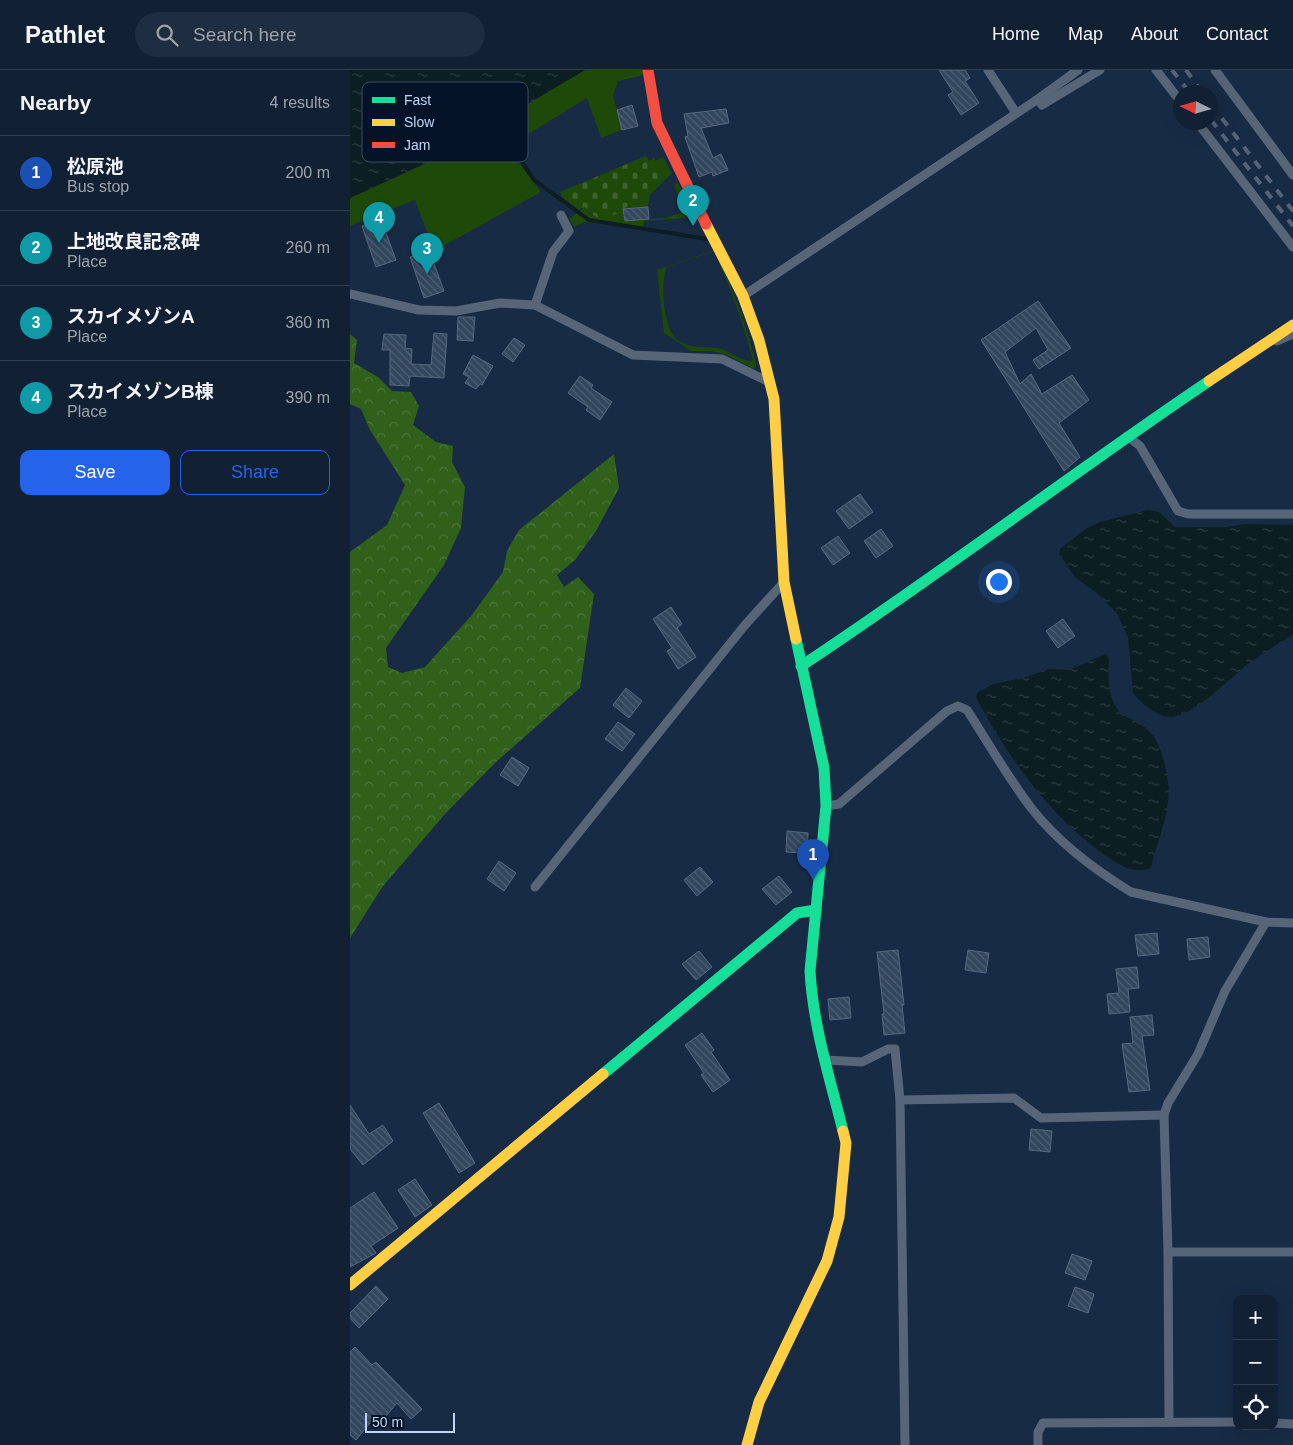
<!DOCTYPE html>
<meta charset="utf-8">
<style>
:root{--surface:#112033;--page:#1e2d3f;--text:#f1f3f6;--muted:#9ca3ac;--line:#303e4e;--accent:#2563eb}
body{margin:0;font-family:Helvetica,"Noto Sans JP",sans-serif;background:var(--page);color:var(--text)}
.controls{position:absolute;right:15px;bottom:15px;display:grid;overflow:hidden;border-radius:10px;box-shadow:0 5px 20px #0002}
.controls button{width:45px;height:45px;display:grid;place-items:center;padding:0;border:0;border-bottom:1px solid var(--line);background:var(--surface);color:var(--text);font:25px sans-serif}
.compass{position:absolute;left:823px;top:15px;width:45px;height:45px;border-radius:50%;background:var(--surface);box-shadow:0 5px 20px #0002;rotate:275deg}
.scale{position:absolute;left:15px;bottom:12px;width:90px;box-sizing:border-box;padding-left:5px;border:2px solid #c0d5f3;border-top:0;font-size:14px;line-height:18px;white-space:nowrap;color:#c0d5f3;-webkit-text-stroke:4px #051328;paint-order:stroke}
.you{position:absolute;left:648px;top:511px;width:18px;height:18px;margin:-12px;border:4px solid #fff;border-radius:50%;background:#1a73e8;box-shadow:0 0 0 8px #1a73e833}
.badge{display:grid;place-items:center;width:32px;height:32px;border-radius:50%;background:var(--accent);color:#fff;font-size:16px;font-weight:700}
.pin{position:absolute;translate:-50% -41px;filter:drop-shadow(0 1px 2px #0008)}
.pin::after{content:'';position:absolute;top:26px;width:18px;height:15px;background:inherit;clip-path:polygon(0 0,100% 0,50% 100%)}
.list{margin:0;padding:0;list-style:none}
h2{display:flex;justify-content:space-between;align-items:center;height:65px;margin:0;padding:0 20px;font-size:21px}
h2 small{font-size:16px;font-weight:400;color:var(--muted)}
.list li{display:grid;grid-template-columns:32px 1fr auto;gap:15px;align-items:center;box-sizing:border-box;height:75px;padding:0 20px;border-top:1px solid var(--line)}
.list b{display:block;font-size:19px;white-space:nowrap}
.list p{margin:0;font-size:16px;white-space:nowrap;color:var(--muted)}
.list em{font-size:16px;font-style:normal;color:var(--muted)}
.actions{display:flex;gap:10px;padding:15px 20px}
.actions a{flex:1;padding:11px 0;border:1px solid var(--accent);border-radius:10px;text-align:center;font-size:18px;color:var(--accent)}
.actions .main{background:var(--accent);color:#fff}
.icon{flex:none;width:28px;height:28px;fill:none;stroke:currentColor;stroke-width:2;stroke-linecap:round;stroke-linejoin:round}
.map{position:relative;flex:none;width:943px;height:1375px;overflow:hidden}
header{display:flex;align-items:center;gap:30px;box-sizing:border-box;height:70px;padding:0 25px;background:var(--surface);border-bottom:1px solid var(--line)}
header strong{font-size:24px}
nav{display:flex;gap:28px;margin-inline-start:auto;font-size:18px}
.search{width:350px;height:45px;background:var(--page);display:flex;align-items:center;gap:12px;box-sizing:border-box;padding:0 18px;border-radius:28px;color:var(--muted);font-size:19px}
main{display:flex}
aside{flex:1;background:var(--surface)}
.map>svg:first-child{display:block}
.grass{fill:#1f4909;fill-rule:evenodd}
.forest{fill:url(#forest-crowns)}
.cemetery{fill:url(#cemetery-stones)}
.water{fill:url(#water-ripples)}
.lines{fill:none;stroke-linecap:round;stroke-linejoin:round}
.stream{stroke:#0b1e21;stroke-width:4}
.building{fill:url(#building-back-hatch);stroke:#57697e}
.street{stroke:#576578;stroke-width:9}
.fast{stroke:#16e098;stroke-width:11}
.slow{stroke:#ffcf43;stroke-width:11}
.jam{stroke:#f24e42;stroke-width:11}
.rail{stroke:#546377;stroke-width:4;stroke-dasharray:9 9;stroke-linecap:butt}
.key{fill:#051328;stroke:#3d4d65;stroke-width:1}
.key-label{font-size:14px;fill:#c0d5f3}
</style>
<header>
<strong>Pathlet</strong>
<div class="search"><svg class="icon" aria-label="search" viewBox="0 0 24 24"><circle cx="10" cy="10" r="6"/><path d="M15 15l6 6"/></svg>Search here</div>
<nav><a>Home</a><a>Map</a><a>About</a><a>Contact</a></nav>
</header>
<main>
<aside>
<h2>Nearby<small>4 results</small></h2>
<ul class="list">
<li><span class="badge" style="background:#1a4fb4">1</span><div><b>松原池</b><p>Bus stop</p></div><em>200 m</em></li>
<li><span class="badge" style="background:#0f9aa8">2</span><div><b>上地改良記念碑</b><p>Place</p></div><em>260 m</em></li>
<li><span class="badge" style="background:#0f9aa8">3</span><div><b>スカイメゾンA</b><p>Place</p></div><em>360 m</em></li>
<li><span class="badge" style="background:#0f9aa8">4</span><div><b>スカイメゾンB棟</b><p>Place</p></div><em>390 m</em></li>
</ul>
<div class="actions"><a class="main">Save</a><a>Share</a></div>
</aside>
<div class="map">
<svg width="943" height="1375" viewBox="0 0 943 1375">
<defs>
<pattern id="forest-crowns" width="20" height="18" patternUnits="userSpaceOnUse" patternTransform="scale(1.25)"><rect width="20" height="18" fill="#30601a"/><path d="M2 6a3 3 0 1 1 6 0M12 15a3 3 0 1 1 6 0" fill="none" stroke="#4c763c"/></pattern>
<pattern id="cemetery-stones" width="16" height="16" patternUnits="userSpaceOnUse" patternTransform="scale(1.25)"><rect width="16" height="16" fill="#1f4909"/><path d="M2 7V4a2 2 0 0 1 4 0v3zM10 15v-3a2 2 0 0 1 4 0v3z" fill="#3e622d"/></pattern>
<pattern id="water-ripples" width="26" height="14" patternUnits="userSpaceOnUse" patternTransform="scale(1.25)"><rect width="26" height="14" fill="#0b1e21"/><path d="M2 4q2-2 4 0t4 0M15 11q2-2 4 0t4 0" fill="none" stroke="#2d3e42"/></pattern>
<pattern id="building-back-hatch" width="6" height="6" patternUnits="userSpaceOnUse" patternTransform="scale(1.25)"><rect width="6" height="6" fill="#32465e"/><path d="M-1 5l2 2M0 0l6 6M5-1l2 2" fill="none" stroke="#4e6076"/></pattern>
</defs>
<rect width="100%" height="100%" fill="#172b44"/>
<!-- grass -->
<g class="grass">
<polygon points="235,0 293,0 294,5 268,11 263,25 272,60 251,68 237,28 157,77 191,122 84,181 65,130 0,156 0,128 83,90"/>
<polygon points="313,87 322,103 300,125 298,137 274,140 275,151 315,148 331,143 333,137 324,116 327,112 348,147 294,151 293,159 234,152 224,157 219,149 235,137 242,146 272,139 292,131 290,126 313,109 305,91"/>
<path d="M365,180c16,37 32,75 41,115l-2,4 -27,-14 -15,-4h-21l-27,-18 -7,-63zM364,181c16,36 29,71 39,109l-3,1c-11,-1 -20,-10 -32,-13 -14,-2 -28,1 -41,-8 -14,-11 -17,-58 -10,-73z"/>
</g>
<!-- forest -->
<polygon class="forest" points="0,264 7,270 4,293 28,307 42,321 61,322 69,336 63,355 86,372 103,376 102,392 115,417 111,458 94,495 36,578 38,597 52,603 75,597 121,546 153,502 157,481 169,460 264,384 269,418 246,461 225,490 207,505 214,517 228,507 244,524 230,618 146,692 95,744 33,816 0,868 0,482 37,455 55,415 20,360 11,339 0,334"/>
<!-- cemetery -->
<path class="cemetery" d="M296,86l3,5 5,-3 9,21 -22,17 1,5 -20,8 -2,4c-17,4 -23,10 -35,-6l-7,3 -16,-13 -2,-5z"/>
<!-- water -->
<g class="water">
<polygon points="0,0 235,0 83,90 0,128"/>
<path d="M798,440l11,2 16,15h52l18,-3 48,1v110c-16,9 -31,19 -46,30 -17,13 -55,52 -76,52 -14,0 -29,-13 -38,-24l-5,-56 -11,-23 -18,-19 -24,-18 -16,-23 1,-5 27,-21 13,-6z"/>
<path d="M756,584l3,5c-1,17 -2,45 15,56 9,6 19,9 26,17 11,11 16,35 18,50 4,29 -11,58 -17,86 -16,7 -32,-3 -45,-12 -57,-40 -97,-98 -130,-158l1,-5 16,-9 30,-6 26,-9 19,1z"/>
</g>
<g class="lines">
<!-- stream -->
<g class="stream">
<polyline points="147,52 148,56"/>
<polyline points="155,66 184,110 239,150 357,169"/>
</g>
</g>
<!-- building -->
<g class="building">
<polygon points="589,0 615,0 620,8 615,11 629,33 611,45 598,25 603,22"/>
<polygon points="282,35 288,56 272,60 267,40"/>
<polygon points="376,39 379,53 351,58 363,88 371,84 378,100 363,106 362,102 349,107 335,67 338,66 334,44"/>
<polygon points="298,137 299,149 275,151 273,139"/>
<polygon points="31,149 46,190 26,197 12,156"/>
<polygon points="79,180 94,221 74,228 60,187"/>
<polygon points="688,231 721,278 689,299 683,290 698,280 686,258 655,282 670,314 681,304 692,324 722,305 739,330 709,353 730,387 714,401 631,270"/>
<polygon points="108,247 125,247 123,271 107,270"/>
<polygon points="84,263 97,264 94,308 60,306 59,316 40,315 40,280 32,280 34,264 56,265 55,278 62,279 61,294 81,295"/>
<polygon points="164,268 175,275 163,292 152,284"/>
<polygon points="123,285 143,296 132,315 130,314 126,319 115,313 119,307 113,304"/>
<polygon points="230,306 243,315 241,318 262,332 250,350 236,340 238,337 218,323"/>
<polygon points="510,424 523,442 499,459 486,441"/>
<polygon points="531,459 543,476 526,488 514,471"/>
<polygon points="488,466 500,483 483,495 471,478"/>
<polygon points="321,537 332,554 327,558 346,587 328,599 317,581 322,578 303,549"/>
<polygon points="713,549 725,566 708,578 696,561"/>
<polygon points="276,618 292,631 279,648 263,635"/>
<polygon points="268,652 285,664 272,681 255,669"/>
<polygon points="162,687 179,698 168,716 150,705"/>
<polygon points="437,761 458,763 457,783 436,782"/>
<polygon points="149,791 166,803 154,821 137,809"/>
<polygon points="350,797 363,812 347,826 334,810"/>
<polygon points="429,806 442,822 426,835 412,819"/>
<polygon points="807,863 809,884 788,886 785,865"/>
<polygon points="858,867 860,887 839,890 837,869"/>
<polygon points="548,880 554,935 552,935 555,963 534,965 532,944 534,944 527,882"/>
<polygon points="618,880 639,883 636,903 615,900"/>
<polygon points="349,881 362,897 346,910 332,894"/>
<polygon points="787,897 789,918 778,919 780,942 759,944 757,924 769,923 766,899"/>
<polygon points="499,927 501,948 480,950 478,929"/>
<polygon points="802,945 804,965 792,966 800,1020 779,1022 772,974 783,973 780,947"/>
<polygon points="352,963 364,980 361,982 380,1010 363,1022 351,1005 354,1003 335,975"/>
<polygon points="89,1033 125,1093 109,1103 73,1043"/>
<polygon points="0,1035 19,1064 33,1055 43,1071 13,1095 0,1079"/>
<polygon points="681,1059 702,1061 700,1082 679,1080"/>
<polygon points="65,1109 82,1135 65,1147 48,1120"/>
<polygon points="24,1122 48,1158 21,1176 26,1183 0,1197 0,1138"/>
<polygon points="722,1184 742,1191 735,1210 715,1203"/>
<polygon points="26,1216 38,1229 9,1258 0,1248 0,1243"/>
<polygon points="725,1217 744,1224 738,1243 718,1236"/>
<polygon points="5,1277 22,1295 26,1292 72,1339 61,1349 47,1333 30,1353 24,1348 6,1370 0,1365 0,1282"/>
</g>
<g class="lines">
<!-- street -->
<g class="street">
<polyline points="638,0 666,43"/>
<polyline points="806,0 831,32"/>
<polyline points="865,0 943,105"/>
<polyline points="688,29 692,35 750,0"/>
<polyline points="847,52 943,177"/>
<polyline points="0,224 69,240 106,241 150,233 185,235 283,285 372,289 419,312"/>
<polyline points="393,226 688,29 728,0"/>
<polyline points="185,235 203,182 219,161 211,145"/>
<polyline points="927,271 943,264"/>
<polyline points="777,366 790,376 828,441 838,444 943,444"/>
<path d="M476,736l13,-2 108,-93 11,-5 9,4c21,32 41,68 65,99 26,33 63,61 99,83l135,30 27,1"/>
<polyline points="185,817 395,555 434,512"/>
<polyline points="476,990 512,992 538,979 545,979 550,1030 555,1375"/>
<polyline points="550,1030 664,1028 691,1048 814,1045"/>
<polyline points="818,1182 943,1182"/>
<polyline points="819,1351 818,1182 814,1045 818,1033 848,984 875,921 916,852"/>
<polyline points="924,1353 943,1354"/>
<polyline points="688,1375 688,1362 693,1353 887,1352"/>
</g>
<!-- fast -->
<g class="fast">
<path d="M446,569l28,129 2,38 -16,165c3,55 20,108 33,160"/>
<path d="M451,596c138,-91 270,-192 408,-285"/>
<polyline points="253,1004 447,843 466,840"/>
</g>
<!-- slow -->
<g class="slow">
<polyline points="356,154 393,226 409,270 424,329 434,512 446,569"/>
<polyline points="859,311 943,255"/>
<polyline points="0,1215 253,1004"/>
<polyline points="397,1375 409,1332 477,1191 489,1147 496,1073 493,1061"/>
</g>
<!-- jam -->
<polyline class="jam" points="298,0 307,53 356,154"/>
<!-- rail -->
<g class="rail">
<polyline points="822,0 839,22"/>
<polyline points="836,0 852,22"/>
<polyline points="861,34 943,141"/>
<polyline points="861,50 943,156"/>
</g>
</g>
<!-- legend -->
<rect x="12" y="12" width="166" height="80" rx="8" class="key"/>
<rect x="22" y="27" width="23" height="6" fill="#16e098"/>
<rect x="22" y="49" width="23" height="7" fill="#ffcf43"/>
<rect x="22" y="72" width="23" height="6" fill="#f24e42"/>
<g class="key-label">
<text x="54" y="35">Fast</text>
<text x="54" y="57">Slow</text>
<text x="54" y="80">Jam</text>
</g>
</svg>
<div class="controls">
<button>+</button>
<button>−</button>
<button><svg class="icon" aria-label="locate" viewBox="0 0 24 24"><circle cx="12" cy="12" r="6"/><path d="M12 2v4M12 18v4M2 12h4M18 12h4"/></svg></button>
</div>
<svg class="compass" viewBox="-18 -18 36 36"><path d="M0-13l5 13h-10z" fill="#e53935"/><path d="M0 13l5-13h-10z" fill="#9ca3ac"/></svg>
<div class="scale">50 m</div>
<div class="you"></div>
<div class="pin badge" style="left:463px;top:810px;background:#1a4fb4">1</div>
<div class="pin badge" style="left:343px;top:156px;background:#0f9aa8">2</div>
<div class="pin badge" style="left:77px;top:204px;background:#0f9aa8">3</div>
<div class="pin badge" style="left:29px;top:173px;background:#0f9aa8">4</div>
</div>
</main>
